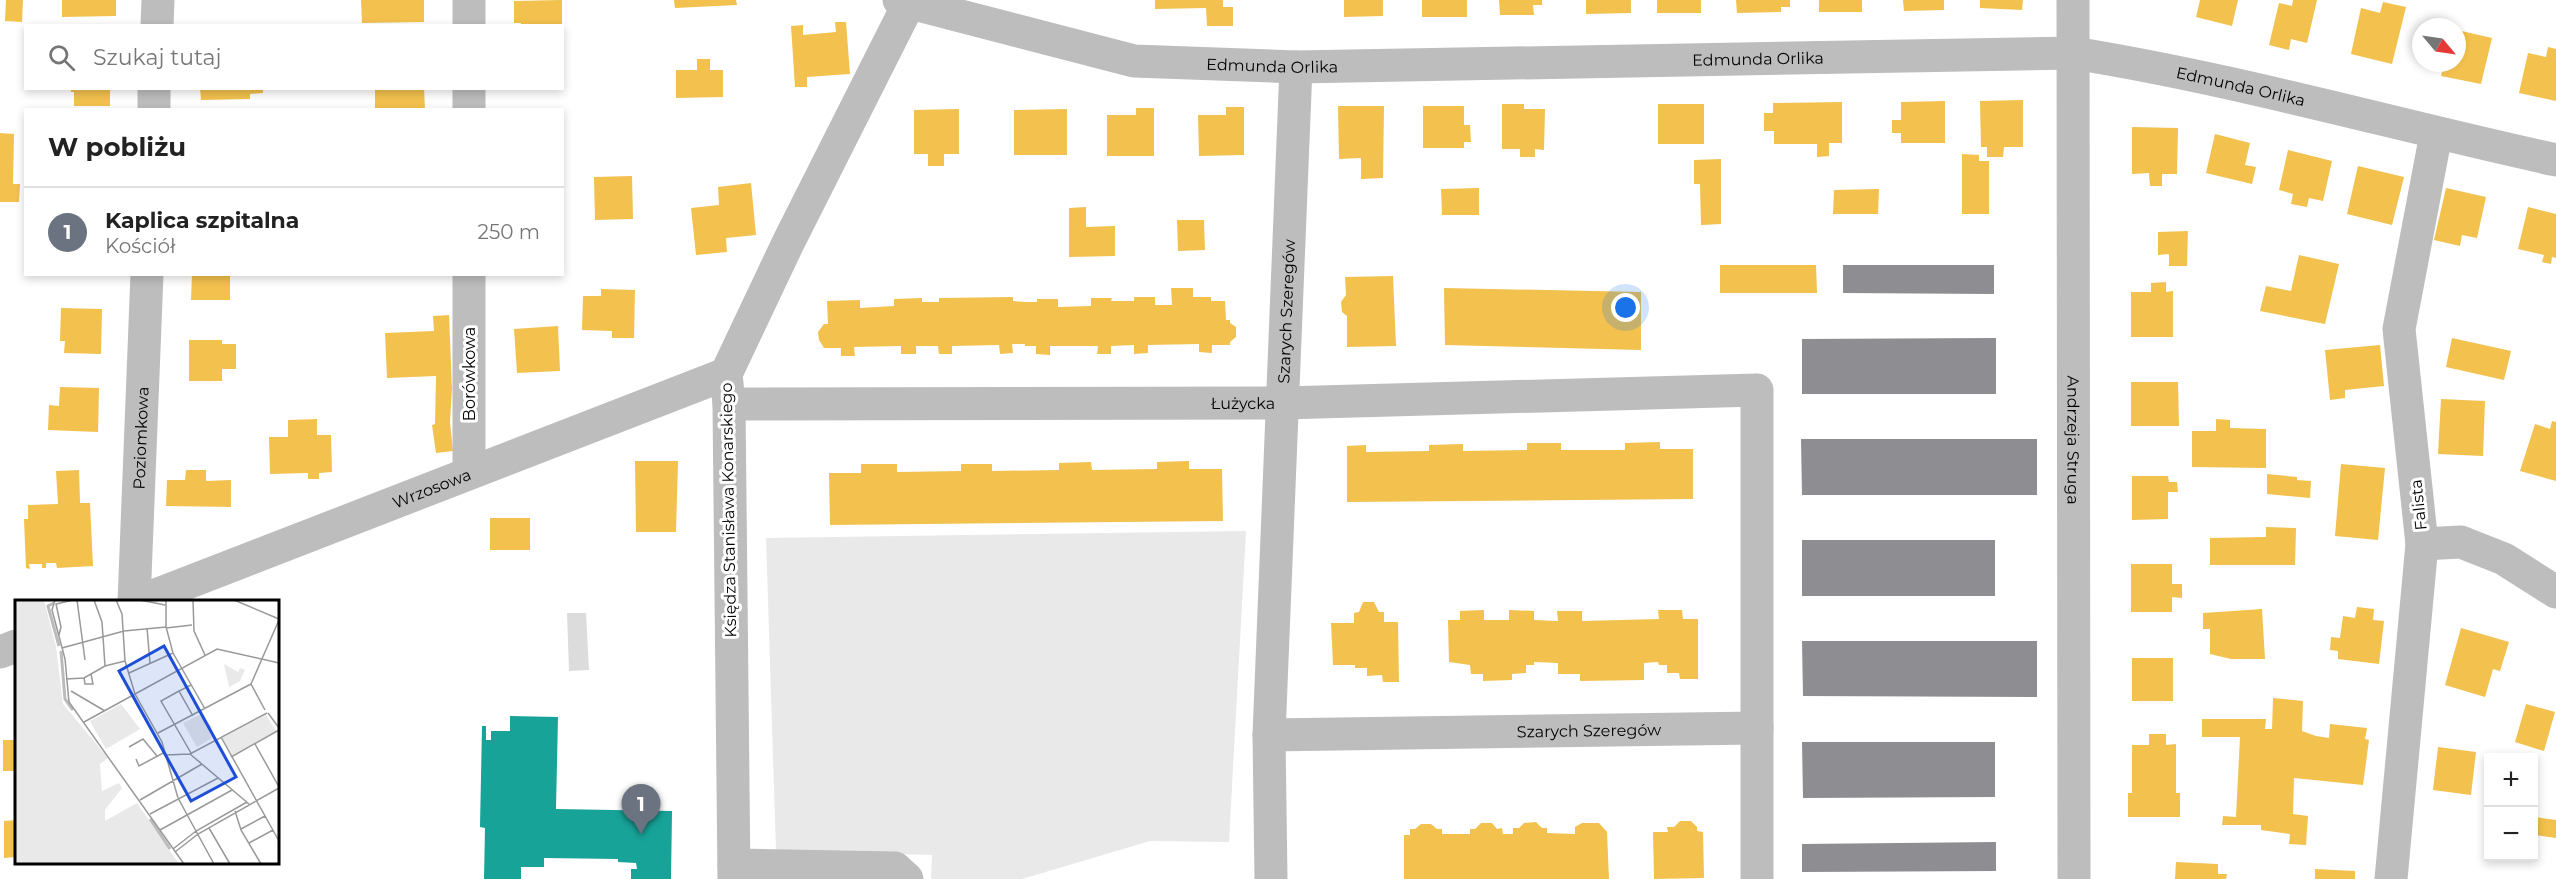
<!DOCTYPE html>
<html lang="pl">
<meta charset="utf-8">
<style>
:root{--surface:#fff;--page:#f6f6f6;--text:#222;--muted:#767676;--line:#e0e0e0;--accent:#7c3aed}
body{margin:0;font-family:Montserrat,sans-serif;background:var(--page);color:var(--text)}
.controls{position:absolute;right:18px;bottom:18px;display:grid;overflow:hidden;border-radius:0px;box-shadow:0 3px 9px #0003}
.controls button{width:54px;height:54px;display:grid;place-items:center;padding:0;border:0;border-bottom:2px solid var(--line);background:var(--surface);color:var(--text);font:30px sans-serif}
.compass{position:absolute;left:2412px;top:18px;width:54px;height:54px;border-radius:50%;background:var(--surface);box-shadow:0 3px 9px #0003;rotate:119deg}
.you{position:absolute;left:1626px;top:308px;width:21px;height:21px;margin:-15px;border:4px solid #fff;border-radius:50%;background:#1a73e8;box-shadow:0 0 0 9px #1a73e833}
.badge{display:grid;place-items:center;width:39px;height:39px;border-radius:50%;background:var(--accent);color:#fff;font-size:20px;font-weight:700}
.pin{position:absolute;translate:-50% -50px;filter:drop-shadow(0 2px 3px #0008)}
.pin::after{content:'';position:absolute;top:32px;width:21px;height:18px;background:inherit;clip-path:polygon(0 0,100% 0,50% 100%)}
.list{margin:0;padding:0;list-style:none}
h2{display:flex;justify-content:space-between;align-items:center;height:78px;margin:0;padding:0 24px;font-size:26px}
h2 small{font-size:20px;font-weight:400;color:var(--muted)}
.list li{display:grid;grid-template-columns:39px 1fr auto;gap:18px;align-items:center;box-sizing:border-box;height:90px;padding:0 24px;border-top:2px solid var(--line)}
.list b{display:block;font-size:22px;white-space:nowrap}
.list p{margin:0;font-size:20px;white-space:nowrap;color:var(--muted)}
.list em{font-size:20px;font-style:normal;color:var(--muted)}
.icon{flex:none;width:33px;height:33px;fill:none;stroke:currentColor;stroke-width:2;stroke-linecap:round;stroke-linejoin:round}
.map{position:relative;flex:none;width:2556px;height:879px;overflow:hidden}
.search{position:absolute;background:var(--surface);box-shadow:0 3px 9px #0003;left:24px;top:24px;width:540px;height:66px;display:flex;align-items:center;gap:15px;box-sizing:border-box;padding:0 21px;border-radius:0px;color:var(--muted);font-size:22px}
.panel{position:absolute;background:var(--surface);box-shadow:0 3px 9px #0003;left:24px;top:108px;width:540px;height:168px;border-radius:0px}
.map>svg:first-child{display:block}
.green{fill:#e9e9e9}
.homes{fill:#f2c14e}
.public{fill:#17a398}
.industry{fill:#8d8d92}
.building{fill:#dcdcdc}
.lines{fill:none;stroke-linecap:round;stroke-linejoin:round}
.minor{stroke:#bdbdbd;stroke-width:33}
.labels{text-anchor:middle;stroke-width:6;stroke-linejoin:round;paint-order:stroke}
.street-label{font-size:16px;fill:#000;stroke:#fff}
.inset-river{fill:none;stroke:#bbb;stroke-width:3}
.inset-road{fill:none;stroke:#999;stroke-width:1.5}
.view{fill:#1d4ed8;fill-opacity:0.15;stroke:#1d4ed8;stroke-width:3}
.inset-edge{fill:none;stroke:#000;stroke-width:3}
</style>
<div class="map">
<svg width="2556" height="879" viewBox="0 0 2556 879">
<rect width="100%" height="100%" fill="#fff"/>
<!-- green -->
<polygon class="green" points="1246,531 1229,842 1150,841 1022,879 931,879 932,855 776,851 766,538"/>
<!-- homes -->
<g class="homes">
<polygon points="6,0 23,0 22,22 5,21"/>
<polygon points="62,0 116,0 116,16 62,17"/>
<polygon points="361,0 424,0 424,22 362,23"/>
<polygon points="562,0 562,26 521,26 521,23 514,23 514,1"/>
<polygon points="674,0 736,0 737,5 675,8"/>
<polygon points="1155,0 1223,0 1223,7 1233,7 1233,26 1207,26 1206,8 1155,9"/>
<polygon points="1344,0 1383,0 1383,16 1344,17"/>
<rect x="1422" y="0" width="45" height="17"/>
<polygon points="1499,0 1542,0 1542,5 1533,5 1534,15 1500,15"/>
<polygon points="1586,0 1631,0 1631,13 1586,14"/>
<rect x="1657" y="0" width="44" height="13"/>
<polygon points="1736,0 1790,0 1790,7 1781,7 1781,12 1737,13"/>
<rect x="1819" y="0" width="43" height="12"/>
<polygon points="1903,0 1944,0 1944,10 1904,11"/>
<polygon points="1980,0 2023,0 2022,10 1980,8"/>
<polygon points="2200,0 2238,0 2232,26 2196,17"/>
<polygon points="2293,0 2317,0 2307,43 2291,39 2289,50 2269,45 2279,3 2292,6"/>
<polygon points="2383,2 2406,7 2392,64 2351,54 2361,8 2380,13"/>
<polygon points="835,22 846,22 850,74 807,77 807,87 795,87 791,26 803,25 803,35 836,32"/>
<polygon points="2457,30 2492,38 2481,84 2441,76 2444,63 2457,63"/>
<polygon points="2548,47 2556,49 2556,101 2519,93 2528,53 2546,57"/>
<polygon points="697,59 710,59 710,70 723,70 723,97 676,98 676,70 697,70"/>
<polygon points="71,88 110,88 110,106 74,106 74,92 71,92"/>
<polygon points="200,88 263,88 263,93 250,94 250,99 201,100"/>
<polygon points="375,88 424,88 425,110 375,110"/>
<polygon points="2023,100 2023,147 2004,147 2003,157 1987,157 1987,147 1981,147 1980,101"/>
<polygon points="1945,101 1945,143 1901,143 1901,133 1892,133 1892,120 1901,120 1901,102"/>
<polygon points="1842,102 1842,143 1829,143 1829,156 1817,157 1817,144 1774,144 1774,131 1764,131 1764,113 1773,113 1773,103"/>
<polygon points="1502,104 1524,104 1524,109 1545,109 1544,150 1535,149 1535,157 1520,157 1520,149 1502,149"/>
<rect x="1658" y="104" width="46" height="40"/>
<polygon points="1338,106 1384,106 1383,178 1361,179 1361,158 1339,159"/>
<polygon points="1423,106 1464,106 1464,125 1470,125 1471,142 1464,142 1464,148 1423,148"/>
<polygon points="1226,107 1244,107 1244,155 1199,156 1198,115 1226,115"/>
<polygon points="1136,108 1154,108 1154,156 1107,156 1107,115 1136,115"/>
<polygon points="959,109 959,154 944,154 944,166 928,166 928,154 914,154 914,110"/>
<polygon points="1067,109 1067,155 1014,155 1014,110"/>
<polygon points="2132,127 2178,128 2177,174 2162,174 2162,186 2150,186 2149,173 2132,174"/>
<polygon points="0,133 14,134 13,184 20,184 19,202 0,202"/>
<polygon points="2215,134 2250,143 2245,165 2256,167 2252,184 2206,173"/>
<polygon points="2288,150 2332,161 2323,201 2309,198 2307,207 2291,204 2293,194 2279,190"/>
<polygon points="1962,154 1979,155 1979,161 1989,161 1989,214 1962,214"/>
<polygon points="1721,159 1721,224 1701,225 1700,184 1694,184 1694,160"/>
<polygon points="2358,166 2404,177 2392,225 2347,214"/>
<polygon points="632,176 633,219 595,220 594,177"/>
<polygon points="751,183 756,235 726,238 727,252 696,255 691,208 719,205 718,187"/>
<polygon points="1479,188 1479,215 1442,215 1441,189"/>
<polygon points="2446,188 2486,197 2477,238 2462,235 2460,246 2434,240"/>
<polygon points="1879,189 1878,214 1833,214 1834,190"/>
<polygon points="1086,207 1086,227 1115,226 1115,256 1069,257 1069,208"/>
<polygon points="2528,207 2556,214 2556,258 2552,257 2551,264 2542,262 2544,255 2518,249"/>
<polygon points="1177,220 1204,220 1205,250 1178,251"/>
<polygon points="2188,231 2187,266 2169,266 2169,254 2158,255 2158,232"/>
<polygon points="2299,255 2339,264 2325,324 2260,311 2266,286 2291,291"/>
<polygon points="1720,265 1816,265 1817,293 1720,293"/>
<polygon points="192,274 230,274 230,300 191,300"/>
<polygon points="1393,276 1396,346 1347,347 1347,316 1342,312 1341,302 1346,295 1345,277"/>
<polygon points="2166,282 2166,292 2173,291 2173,337 2131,337 2131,292 2151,292 2151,283"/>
<polygon points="1171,288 1193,288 1193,297 1211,297 1211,301 1225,301 1226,320 1230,320 1230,323 1236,327 1236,337 1230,342 1230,345 1212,345 1212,353 1199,352 1199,344 1148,345 1148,353 1134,354 1134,345 1111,346 1111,354 1097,354 1098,346 1050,346 1050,355 1036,354 1036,346 1025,346 1025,344 1012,344 1013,353 1000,354 999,345 952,346 952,354 939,354 938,346 916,346 916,354 901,354 901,346 854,347 855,356 841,356 841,348 824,348 819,340 818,332 824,324 828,324 827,301 860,300 860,308 894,306 894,299 922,298 922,302 939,302 939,298 1013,297 1013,301 1025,302 1037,302 1037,299 1058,299 1058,307 1091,306 1091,298 1112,298 1111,301 1134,301 1134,297 1155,297 1155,305 1172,305"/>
<polygon points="1444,288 1641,292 1641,350 1445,345"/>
<polygon points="601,289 635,290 634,338 612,338 612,331 582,330 583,296 601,296"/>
<polygon points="61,308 102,309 101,354 64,353 65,341 60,341"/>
<polygon points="449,315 452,389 450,422 453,451 436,453 432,425 435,424 436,376 387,378 385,333 434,331 433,316"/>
<polygon points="558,326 560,371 517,373 514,329"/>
<polygon points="2452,338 2511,351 2504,380 2446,367"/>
<polygon points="189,340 222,340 222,344 236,344 236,369 222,369 222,381 189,381"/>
<polygon points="2380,345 2384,386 2345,390 2345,398 2330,400 2325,350"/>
<polygon points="2131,382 2178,382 2179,426 2131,426"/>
<polygon points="60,387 99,388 98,432 48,430 49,405 59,406"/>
<polygon points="2441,399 2485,401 2483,456 2438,454"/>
<polygon points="317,419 317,435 331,435 332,472 319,473 319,479 308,479 308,473 270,474 269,437 288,437 288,420"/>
<polygon points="2216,419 2230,420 2230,428 2266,429 2266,468 2192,467 2192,431 2216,431"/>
<polygon points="2552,421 2556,422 2556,481 2520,471 2535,424 2550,429"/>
<polygon points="1660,442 1660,449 1693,449 1693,499 1347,502 1347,446 1366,445 1366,452 1429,451 1429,445 1463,444 1463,451 1527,450 1527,443 1561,443 1561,450 1625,450 1625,443"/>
<polygon points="635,461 678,461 676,532 636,532"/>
<polygon points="1189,461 1189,469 1222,469 1223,521 830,525 829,473 861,473 861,464 897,464 897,472 961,471 961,464 992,464 992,471 1059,470 1059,463 1091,462 1092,470 1157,469 1157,462"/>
<polygon points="2341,464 2385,468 2378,540 2335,536"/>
<polygon points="79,470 80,503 90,503 93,566 57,568 56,563 46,563 46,568 42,568 42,564 29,564 30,569 26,568 24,519 28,519 28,505 58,504 56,471"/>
<polygon points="186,470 206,470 206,481 231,480 231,507 166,506 167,480 185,480"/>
<polygon points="2267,474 2297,477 2297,480 2311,481 2310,498 2267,494"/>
<polygon points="2132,476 2168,476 2169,482 2177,482 2178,492 2168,492 2168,519 2132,520"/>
<rect x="490" y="518" width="40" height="32"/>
<polygon points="2266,527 2296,528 2295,565 2210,565 2210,538 2266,537"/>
<polygon points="2131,564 2172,564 2172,584 2182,584 2182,598 2172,597 2172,612 2131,612"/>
<polygon points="1363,602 1374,602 1379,612 1384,612 1384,622 1398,622 1399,682 1383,682 1382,675 1367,676 1367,668 1355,668 1355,665 1333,665 1331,623 1354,623 1354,613 1359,612"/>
<polygon points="2357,607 2374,609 2373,620 2384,621 2379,664 2338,659 2338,651 2330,650 2331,637 2340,638 2343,616 2355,618"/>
<polygon points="2262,609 2265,659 2231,659 2210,654 2210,629 2203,629 2203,613"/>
<polygon points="1484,610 1484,620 1509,620 1509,610 1534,611 1534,620 1558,621 1557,611 1582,611 1582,621 1659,619 1658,610 1682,610 1683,619 1698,619 1698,679 1680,679 1679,673 1667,673 1667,665 1659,665 1658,662 1644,663 1644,680 1580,681 1580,674 1558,674 1558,663 1534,662 1534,665 1526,665 1526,673 1512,674 1512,680 1483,681 1483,674 1471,674 1470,665 1449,662 1448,620 1460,620 1460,611"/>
<polygon points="2461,628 2509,642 2500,671 2493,669 2485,697 2445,685"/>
<rect x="2132" y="658" width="41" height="43"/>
<polygon points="2273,698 2303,701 2302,731 2316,736 2329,738 2330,724 2367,728 2365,739 2369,740 2363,785 2294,778 2293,814 2308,816 2306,845 2289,844 2290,834 2261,830 2261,825 2222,825 2223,816 2236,817 2240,737 2202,737 2202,719 2266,719 2265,729 2272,729"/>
<polygon points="2526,704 2555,712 2544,751 2515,742"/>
<polygon points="2149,734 2166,734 2166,745 2176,744 2176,793 2180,793 2180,817 2128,817 2128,793 2132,793 2132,745 2149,745"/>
<rect x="3" y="740" width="13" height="31"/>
<polygon points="2438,747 2476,752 2471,795 2433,790"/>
<polygon points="2534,817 2556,820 2556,838 2534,835"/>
<polygon points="16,820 16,857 4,858 4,821"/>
<polygon points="1680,821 1691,821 1697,827 1697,831 1703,832 1704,878 1654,879 1653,832 1668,832 1667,827 1674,827"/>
<polygon points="1536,822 1542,828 1547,828 1547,833 1575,834 1575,827 1582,823 1599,823 1607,832 1609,879 1404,879 1404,835 1410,835 1410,829 1415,829 1421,824 1431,824 1437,829 1442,829 1442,834 1470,834 1470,829 1475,829 1481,823 1492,823 1497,829 1502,828 1503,834 1513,834 1513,828 1519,828 1524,823"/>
<polygon points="2176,862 2218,864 2218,874 2227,874 2226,879 2175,879"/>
<polygon points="2315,869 2355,871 2355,879 2315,879"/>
</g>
<!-- public -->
<polygon class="public" points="510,716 558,717 556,809 672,811 671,879 631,879 631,869 637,869 636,863 618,862 618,859 544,858 544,867 521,867 521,879 484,879 485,828 480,827 482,726 486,726 486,740 491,740 491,731 510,731"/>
<!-- industry -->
<g class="industry">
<polygon points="1843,265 1994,265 1994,294 1843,293"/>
<polygon points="1996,338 1996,394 1802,394 1802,339"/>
<polygon points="1801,439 2037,439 2037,495 1802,495"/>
<rect x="1802" y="540" width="193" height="56"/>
<polygon points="1802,641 2037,641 2037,697 1803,696"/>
<polygon points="1802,742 1995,742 1995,797 1803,798"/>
<polygon points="1996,842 1996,871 1802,872 1802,844"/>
</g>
<!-- building -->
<polygon class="building" points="567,613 586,613 589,670 569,671"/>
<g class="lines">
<!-- minor -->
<g class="minor">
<polyline points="469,0 469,26"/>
<path id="s1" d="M899,0l235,61 162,6 777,-14c163,26 322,72 483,107"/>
<path id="s2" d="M2073,0l1,879"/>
<polyline points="157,26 158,0"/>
<polyline points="469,88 469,110"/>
<polyline points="154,110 154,88"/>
<polyline points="469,274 469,473"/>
<path id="s3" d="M729,404l554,-1 474,-13v338"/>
<polyline points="2422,544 2461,542 2504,559 2556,592"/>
<path id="s4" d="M134,602l13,-328"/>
<path id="s5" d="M138,602l588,-228"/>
<polyline points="0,652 16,646"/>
<path id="s6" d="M1269,735l488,-7v151"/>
<polyline points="734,865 895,868 907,879"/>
<polyline points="734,879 729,404 726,374 788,243 909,3"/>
<path id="s7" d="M1271,879l-2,-144 27,-668"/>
<polyline points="2391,879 2422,544 2399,329 2436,134"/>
</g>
</g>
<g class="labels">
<!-- street labels -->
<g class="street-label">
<text dy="6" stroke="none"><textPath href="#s1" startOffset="867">Edmunda Orlika</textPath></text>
<text dy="6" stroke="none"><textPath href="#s1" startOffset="381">Edmunda Orlika</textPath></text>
<text dy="6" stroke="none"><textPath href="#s1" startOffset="1353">Edmunda Orlika</textPath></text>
<text dy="6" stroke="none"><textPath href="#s7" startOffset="568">Szarych Szeregów</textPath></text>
<text transform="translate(469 374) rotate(-90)" y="6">Borówkowa</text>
<text dy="6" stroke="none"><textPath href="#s3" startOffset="514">Łużycka</textPath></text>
<text dy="6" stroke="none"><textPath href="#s4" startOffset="164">Poziomkowa</textPath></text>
<text dy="6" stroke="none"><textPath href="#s2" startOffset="440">Andrzeja Struga</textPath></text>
<text dy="6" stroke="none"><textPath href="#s5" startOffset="315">Wrzosowa</textPath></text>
<text transform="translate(2418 505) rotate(-96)" y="6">Falista</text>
<text transform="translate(728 510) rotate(-91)" y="6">Księdza Stanisława Konarskiego</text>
<text dy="6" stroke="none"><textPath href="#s6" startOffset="320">Szarych Szeregów</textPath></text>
</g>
</g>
<!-- overview -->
<g transform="translate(15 600)">
<rect width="264" height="264" fill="#fff"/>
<path d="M0,0h29l12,47 7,57 45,54 -8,6 2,27 17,-8 3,5 -17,22v11l32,-18 42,61h-164zM209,64l14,8 2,-4 5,2 -5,11 -11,6zM106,104l19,25 -34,20 -16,-28zM184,115l14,12 -5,3 4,8 -15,9 -14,-24zM251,115l10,16 -44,24 -10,-17z" fill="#e9e9e9"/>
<path class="inset-river" d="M39,3l-6,3 11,40M46,51l4,48 8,11M135,219l20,30"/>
<path class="inset-road" d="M40,0l-3,10 13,49 4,43 115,162M62,0l8,60M79,0l8,22 3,44M101,0l6,14 3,47 10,33 27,48 16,56 36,66M125,0l25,5M151,0v27l7,26 32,56M178,0l1,31 11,24M219,0l45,19M132,28l3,35M151,28l26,-3M44,35l2,-8 -5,-23 17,-4M47,48l62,-17 42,-4M114,73l44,-20M69,78l1,6h8l-2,-10M51,79l18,-1 21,-12 20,-5M176,85l-12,6 14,25M56,91l34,20M164,91l-18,10 30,52M250,110l-14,-26 28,-64M253,113l11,15M69,122l133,-73 62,14M143,133l93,-49M206,137l58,104M240,144l24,43M114,147l14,-8 14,17M175,154l59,50M150,155l25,-1 77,-41M216,157l48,-27M121,159l3,7 26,-14M125,200l62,-36M220,211l6,19 20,34M135,214l68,-36M194,228l21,36M226,229l24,-13M145,230l72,-40M234,243l24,-13M158,249l23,-18 51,-29M160,252l23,-18 81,-46"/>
<path class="view" d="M149,46l72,131 -45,24 -72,-130z"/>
<rect width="264" height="264" class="inset-edge"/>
</g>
</svg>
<div class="controls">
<button>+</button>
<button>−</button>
</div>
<svg class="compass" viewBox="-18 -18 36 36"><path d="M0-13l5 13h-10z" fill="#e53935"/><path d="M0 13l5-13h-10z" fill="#767676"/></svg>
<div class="you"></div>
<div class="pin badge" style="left:641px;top:834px;background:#6b7280">1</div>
<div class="search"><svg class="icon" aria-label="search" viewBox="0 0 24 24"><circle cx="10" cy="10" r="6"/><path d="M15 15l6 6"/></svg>Szukaj tutaj</div>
<section class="panel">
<h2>W pobliżu<small></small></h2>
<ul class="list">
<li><span class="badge" style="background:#6b7280">1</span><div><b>Kaplica szpitalna</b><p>Kościół</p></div><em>250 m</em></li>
</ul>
</section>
</div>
